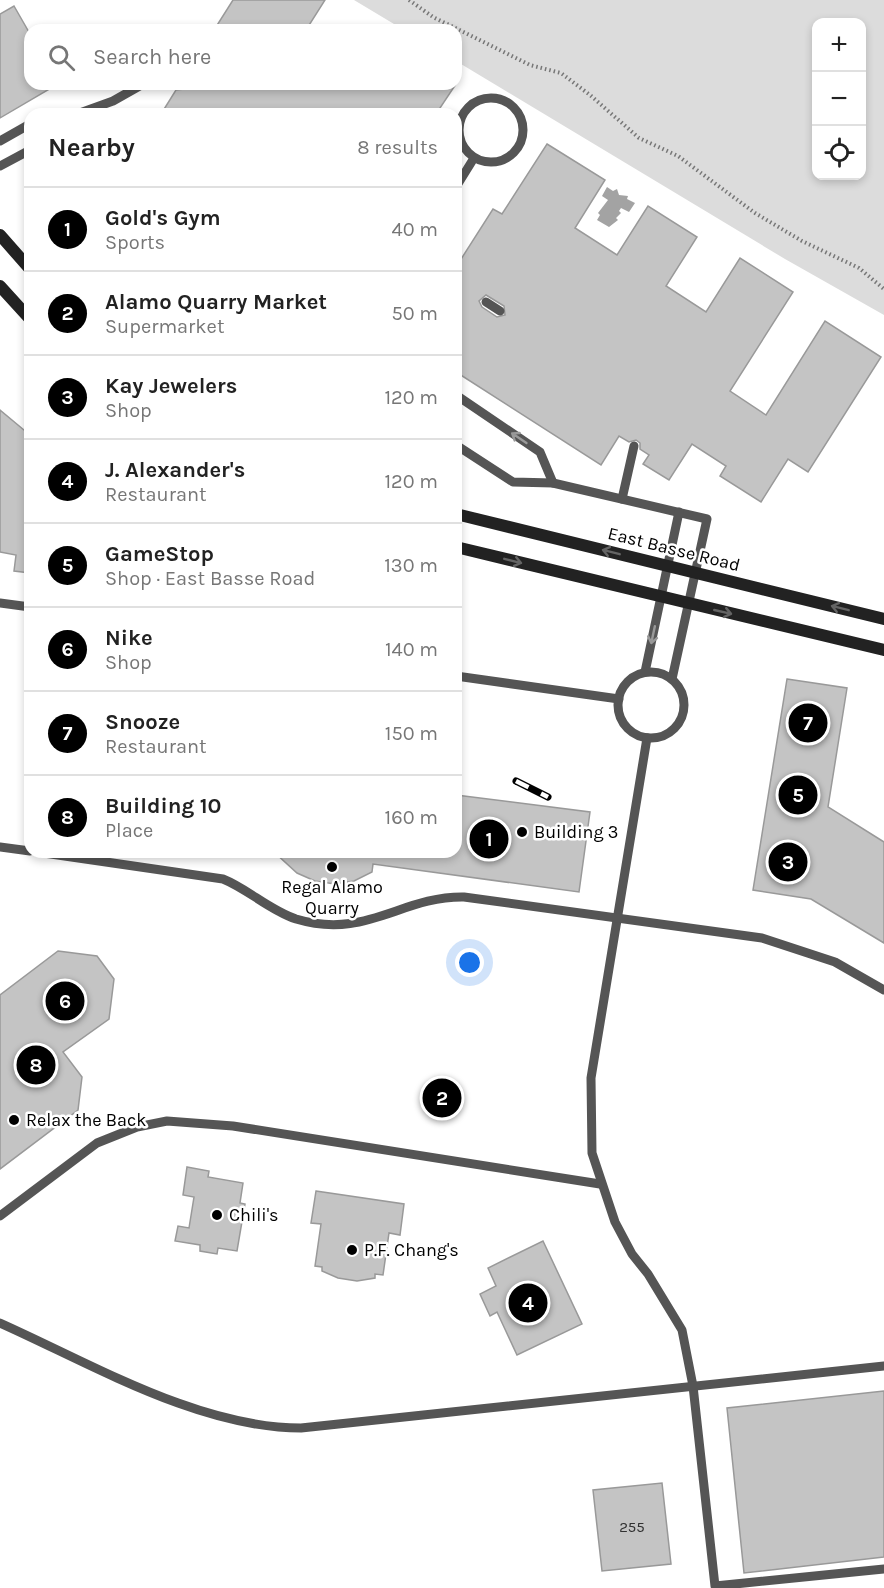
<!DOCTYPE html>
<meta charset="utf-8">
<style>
:root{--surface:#fff;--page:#f2f2f2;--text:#222;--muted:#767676;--line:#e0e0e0;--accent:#000}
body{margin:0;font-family:Karla,sans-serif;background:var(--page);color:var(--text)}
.controls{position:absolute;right:18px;top:18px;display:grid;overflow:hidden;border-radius:12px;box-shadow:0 3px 9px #0003}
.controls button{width:54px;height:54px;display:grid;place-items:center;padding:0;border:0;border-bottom:2px solid var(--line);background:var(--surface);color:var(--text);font:30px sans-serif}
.you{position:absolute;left:470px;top:963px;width:21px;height:21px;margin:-15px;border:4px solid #fff;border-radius:50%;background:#1a73e8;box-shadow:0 0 0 9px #1a73e833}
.badge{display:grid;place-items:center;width:39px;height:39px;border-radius:50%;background:var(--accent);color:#fff;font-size:20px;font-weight:700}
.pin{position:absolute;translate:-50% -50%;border:3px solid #fff;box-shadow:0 2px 6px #0006}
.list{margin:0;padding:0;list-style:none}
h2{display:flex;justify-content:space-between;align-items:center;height:78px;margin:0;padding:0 24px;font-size:26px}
h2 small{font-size:20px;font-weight:400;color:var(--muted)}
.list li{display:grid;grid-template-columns:39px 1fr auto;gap:18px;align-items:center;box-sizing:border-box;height:84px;padding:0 24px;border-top:2px solid var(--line)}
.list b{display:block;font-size:22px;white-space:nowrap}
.list p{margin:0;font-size:20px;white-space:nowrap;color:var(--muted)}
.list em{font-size:20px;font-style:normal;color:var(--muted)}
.icon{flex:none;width:33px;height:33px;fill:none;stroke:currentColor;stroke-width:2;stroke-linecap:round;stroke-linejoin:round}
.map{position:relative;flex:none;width:884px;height:1588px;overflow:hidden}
.search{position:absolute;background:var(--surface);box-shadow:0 3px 9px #0003;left:24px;top:24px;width:438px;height:66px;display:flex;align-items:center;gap:15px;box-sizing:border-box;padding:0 21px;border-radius:18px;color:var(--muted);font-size:22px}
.panel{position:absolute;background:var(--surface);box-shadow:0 3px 9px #0003;left:24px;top:108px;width:438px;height:750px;border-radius:18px}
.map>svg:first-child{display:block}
.green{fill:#dcdcdc;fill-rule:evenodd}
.water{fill:#a3a3a3}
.building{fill:#c4c4c4;stroke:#999;stroke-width:1.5;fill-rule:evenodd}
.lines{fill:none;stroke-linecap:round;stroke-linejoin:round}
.path{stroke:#777;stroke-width:4;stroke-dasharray:1.5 3;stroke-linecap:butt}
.lane{stroke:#555;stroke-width:9}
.secondary{stroke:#222;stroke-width:12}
.rail-casing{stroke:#000;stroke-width:7}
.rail{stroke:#fff;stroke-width:4.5;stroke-dasharray:14;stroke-linecap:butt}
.oneway{stroke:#999}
.oneway2{stroke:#646464}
.poi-dot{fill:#000;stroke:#fff;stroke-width:2}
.labels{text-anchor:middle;stroke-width:5;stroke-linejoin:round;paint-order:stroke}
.number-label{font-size:15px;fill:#313131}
.street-label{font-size:18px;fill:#000;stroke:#fff}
.poi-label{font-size:18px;fill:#000;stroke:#fff;text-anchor:start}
</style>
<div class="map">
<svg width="884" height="1588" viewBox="0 0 884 1588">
<rect width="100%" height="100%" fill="#fff"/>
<!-- green -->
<path class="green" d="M354,0h530v315l-99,-56 -329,-198v-31h-52zM816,22h46v154h-46z"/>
<!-- water -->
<polygon class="water" points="607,187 613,191 617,189 619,195 628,196 627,199 635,203 629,212 621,208 619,211 621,213 616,218 618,220 609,227 597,220 600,215 598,213 608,200 602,196"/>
<!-- building -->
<g class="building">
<polygon points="233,0 325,0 306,30 214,30"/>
<polygon points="14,6 30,34 30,84 58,84 0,118 0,14"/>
<polygon points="187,84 456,84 436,114 161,114 176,90 184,89"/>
<path d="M547,144l58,36 -30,48 42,27 31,-49 49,31 -31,49 40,26 34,-54 53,34 -63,99 36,24 59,-94 56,36 -73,115 -20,-13 -27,43 -41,-26 6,-10 -34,-22 -23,36 -26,-16 6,-9 -9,-6v-6l-4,-3 -7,2 -10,-6 -18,29 -145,-93v-105l37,-58 9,5zM486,295l18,11 1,9 -8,2 -15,-10 -3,-6z"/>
<polygon points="0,410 30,435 30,573 14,571 16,555 0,552"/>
<polygon points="787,679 847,688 828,807 884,842 884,943 811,899 753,890"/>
<polygon points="456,795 590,812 579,892 373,864 372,872 354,881 335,884 315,881 297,873 274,852 456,852"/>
<polygon points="58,951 97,956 114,979 109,1019 63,1052 82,1077 78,1110 0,1169 0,995"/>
<polygon points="187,1167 209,1171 208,1177 243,1183 240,1203 245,1204 237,1251 218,1248 217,1254 200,1251 200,1245 175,1241 178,1226 189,1228 194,1197 183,1195"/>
<polygon points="316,1191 404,1204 400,1235 389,1233 383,1275 375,1274 375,1278 357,1281 338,1278 322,1271 322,1267 315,1266 321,1224 311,1223"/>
<polygon points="543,1241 582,1324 517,1355 497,1312 490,1316 480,1294 496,1286 488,1268"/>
<polygon points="884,1391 884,1557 744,1573 727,1408"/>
<polygon points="662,1483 671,1564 602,1571 593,1490"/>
</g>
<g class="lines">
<!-- path -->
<polyline class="path" points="409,0 433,17 530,65 561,73 590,95 639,138 678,156 755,213 802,241 859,268 884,289"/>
<!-- lane -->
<g class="lane">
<polyline points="179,84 180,84"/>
<circle cx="491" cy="130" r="32"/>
<polyline points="77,114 113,101 143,84"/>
<polyline points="0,141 30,124"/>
<polyline points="0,166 30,150"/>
<polyline points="456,187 474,158"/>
<polyline points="486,302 500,311"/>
<polyline points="456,395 540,452 553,483"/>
<polyline points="456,445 513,482 553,483 707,519 672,679"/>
<polyline points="622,499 634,446"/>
<polyline points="0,603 30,607"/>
<polyline points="645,672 679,512"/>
<circle cx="651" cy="705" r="33"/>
<polyline points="456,676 619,699"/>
<polyline points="647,738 591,1078 592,1153 615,1222 632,1254 648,1274 682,1330 693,1386 715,1586 884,1569"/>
<polyline points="0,847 30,851"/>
<path d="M37,852l186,27c25,10 46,31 73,40 70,21 105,-23 168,-22l298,41 73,24 49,28"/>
<polyline points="0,1216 97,1143 137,1127 167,1121 233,1126 600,1184"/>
<path d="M0,1323c92,41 199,105 301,105l583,-62"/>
</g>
<!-- secondary -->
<g class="secondary">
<polyline points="0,235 30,269"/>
<polyline points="0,286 30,319"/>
<polyline points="456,514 884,619"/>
<polyline points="456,547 884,650"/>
</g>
<defs>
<polyline id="rail" points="516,781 548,797"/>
</defs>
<!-- rail casing -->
<use href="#rail" class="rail-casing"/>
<!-- rail -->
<use href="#rail" class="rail"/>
</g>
<!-- one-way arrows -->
<defs><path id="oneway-shaft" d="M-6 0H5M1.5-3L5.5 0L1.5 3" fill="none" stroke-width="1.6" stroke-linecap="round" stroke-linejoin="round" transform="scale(1.5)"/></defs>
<g class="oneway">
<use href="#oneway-shaft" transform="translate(519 438) rotate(-146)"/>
<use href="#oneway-shaft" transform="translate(653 635) rotate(102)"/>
</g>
<g class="oneway2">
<use href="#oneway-shaft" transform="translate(611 552) rotate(-166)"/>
<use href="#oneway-shaft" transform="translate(513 561) rotate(14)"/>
<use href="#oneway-shaft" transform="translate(840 608) rotate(-166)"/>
<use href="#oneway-shaft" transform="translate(723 612) rotate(13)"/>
</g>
<!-- markers -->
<g class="poi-dot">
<circle cx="522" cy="832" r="6"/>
<circle cx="332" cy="867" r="6"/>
<circle cx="14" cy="1120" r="6"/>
<circle cx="217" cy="1215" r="6"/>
<circle cx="352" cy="1250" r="6"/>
</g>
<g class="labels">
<!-- number labels -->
<g class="number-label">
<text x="632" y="1532">255</text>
</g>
<!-- street labels -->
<g class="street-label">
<text transform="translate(674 549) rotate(14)" y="6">East Basse Road</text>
</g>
<!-- poi labels -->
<g class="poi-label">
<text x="534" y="838">Building 3</text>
<text x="332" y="893" text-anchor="middle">Regal Alamo<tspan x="332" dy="21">Quarry</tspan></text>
<text x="26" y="1126">Relax the Back</text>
<text x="229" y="1221">Chili's</text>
<text x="364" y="1256">P.F. Chang's</text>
</g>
</g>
</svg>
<div class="controls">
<button>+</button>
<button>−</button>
<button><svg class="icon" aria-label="locate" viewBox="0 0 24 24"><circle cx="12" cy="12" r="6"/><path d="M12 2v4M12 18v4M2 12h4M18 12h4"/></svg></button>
</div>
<div class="you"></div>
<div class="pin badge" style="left:489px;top:839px">1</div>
<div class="pin badge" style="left:442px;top:1098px">2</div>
<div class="pin badge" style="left:788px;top:862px">3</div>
<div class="pin badge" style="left:528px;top:1303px">4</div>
<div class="pin badge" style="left:798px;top:795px">5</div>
<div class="pin badge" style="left:65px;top:1001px">6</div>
<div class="pin badge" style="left:808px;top:723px">7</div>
<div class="pin badge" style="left:36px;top:1065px">8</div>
<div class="search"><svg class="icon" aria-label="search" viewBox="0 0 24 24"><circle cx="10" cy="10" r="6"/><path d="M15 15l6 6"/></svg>Search here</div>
<section class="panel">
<h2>Nearby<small>8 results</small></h2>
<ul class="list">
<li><span class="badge">1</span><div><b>Gold's Gym</b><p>Sports</p></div><em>40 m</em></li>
<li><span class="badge">2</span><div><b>Alamo Quarry Market</b><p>Supermarket</p></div><em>50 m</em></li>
<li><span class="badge">3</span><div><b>Kay Jewelers</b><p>Shop</p></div><em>120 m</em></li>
<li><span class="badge">4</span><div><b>J. Alexander's</b><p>Restaurant</p></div><em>120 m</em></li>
<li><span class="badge">5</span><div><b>GameStop</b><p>Shop · East Basse Road</p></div><em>130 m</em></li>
<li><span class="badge">6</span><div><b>Nike</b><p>Shop</p></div><em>140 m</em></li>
<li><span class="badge">7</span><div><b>Snooze</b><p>Restaurant</p></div><em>150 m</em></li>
<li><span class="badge">8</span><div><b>Building 10</b><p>Place</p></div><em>160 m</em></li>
</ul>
</section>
</div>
